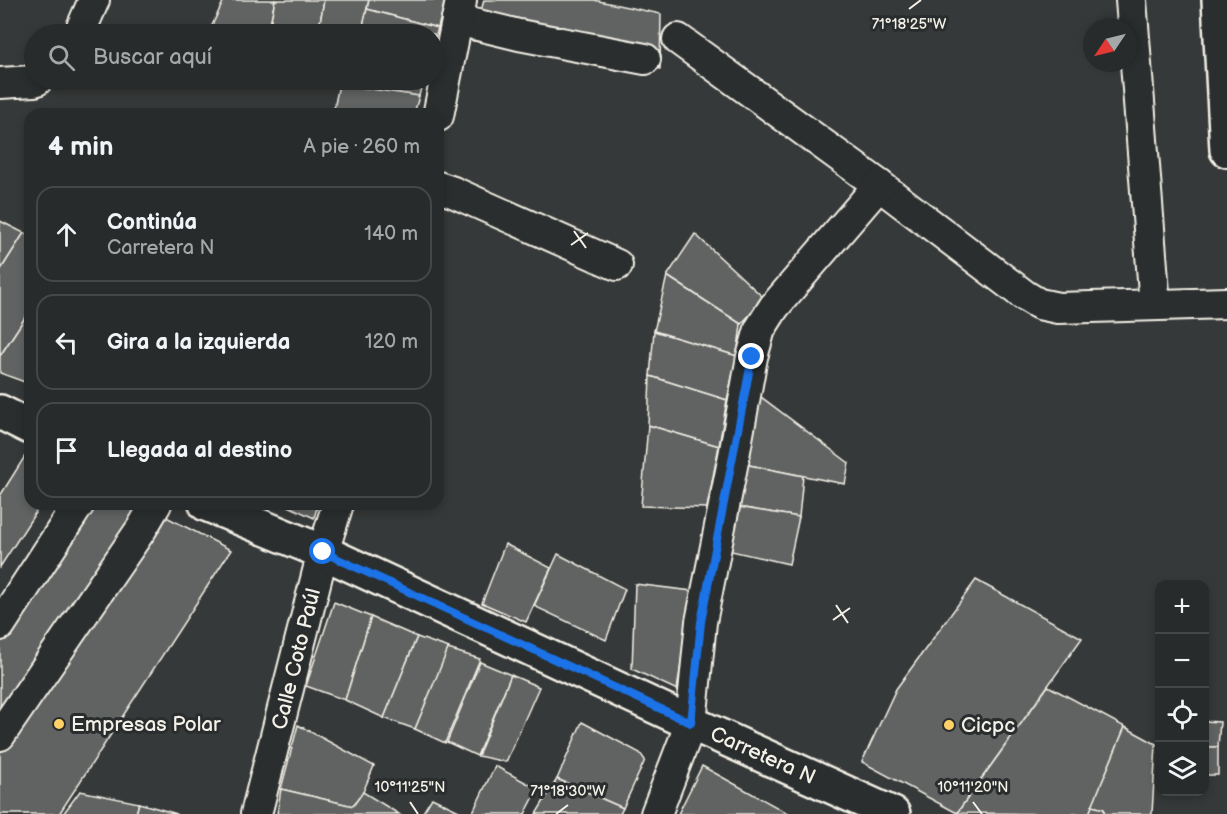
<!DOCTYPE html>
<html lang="es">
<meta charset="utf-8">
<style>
:root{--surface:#282b2b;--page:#343737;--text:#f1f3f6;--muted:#a5a7a9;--line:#444747}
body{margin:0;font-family:"Balsamiq Sans",sans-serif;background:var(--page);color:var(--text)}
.controls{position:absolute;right:18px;bottom:18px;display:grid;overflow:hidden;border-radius:12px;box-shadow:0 3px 9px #0003}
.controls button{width:54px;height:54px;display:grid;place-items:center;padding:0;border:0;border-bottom:2px solid var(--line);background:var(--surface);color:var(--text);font:30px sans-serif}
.compass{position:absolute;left:1083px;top:18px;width:54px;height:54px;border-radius:50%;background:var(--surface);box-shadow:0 3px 9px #0003;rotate:235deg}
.stop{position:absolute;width:18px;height:18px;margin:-14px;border:4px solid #1a73e8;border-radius:50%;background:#fff}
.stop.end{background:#1a73e8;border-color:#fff;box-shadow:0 2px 6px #0008}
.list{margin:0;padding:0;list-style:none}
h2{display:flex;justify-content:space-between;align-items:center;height:78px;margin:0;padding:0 24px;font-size:26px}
h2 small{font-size:20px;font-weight:400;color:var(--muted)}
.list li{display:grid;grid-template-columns:39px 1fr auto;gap:18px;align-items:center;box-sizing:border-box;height:96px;margin:0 12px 12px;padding:0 12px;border:2px solid var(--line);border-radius:18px}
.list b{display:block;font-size:22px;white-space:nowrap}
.list p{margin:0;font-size:20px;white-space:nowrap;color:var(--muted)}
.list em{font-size:20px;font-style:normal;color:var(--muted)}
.icon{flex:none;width:33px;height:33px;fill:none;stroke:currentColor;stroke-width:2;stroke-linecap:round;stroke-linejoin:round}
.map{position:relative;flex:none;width:1227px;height:814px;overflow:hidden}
.search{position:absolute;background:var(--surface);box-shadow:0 3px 9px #0003;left:24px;top:24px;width:420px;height:66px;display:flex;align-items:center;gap:15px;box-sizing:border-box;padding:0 21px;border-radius:33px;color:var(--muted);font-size:22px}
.panel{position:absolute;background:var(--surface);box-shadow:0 3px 9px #0003;left:24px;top:108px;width:420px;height:402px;border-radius:18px}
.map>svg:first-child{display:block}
.building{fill:#616362;stroke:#f4f1e8;stroke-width:1.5}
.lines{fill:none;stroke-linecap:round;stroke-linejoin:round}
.minor-casing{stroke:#f4f1e8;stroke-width:34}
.major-casing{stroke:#f4f1e8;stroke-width:38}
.minor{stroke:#2a2d2e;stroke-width:30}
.major{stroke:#2a2d2e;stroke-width:33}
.route{stroke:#1a73e8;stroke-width:8}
.ticks{fill:none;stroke:#f4f1e8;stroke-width:2}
.poi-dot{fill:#ffd166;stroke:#2a2d2e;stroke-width:2}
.labels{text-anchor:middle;stroke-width:6;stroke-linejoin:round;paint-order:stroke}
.street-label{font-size:21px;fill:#f4f1e8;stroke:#2a2d2e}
.poi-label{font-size:21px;fill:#f4f1e8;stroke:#2a2d2e;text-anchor:start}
.ticks-label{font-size:15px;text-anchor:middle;fill:#f4f1e8;stroke:#2a2d2e;stroke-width:6;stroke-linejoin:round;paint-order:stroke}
</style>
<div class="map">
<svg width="1227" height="814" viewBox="0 0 1227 814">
<rect width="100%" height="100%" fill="#363939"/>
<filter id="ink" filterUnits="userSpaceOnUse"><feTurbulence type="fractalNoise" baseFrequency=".0167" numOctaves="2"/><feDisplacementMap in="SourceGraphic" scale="12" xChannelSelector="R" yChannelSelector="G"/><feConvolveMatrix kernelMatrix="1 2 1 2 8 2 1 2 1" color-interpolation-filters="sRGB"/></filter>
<g filter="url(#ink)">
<!-- building -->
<g class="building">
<polygon points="224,0 275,0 268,34 208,34"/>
<polygon points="275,0 324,0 318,34 268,34"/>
<polygon points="324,0 369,0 361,34 318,34"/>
<polygon points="369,0 445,0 438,28 367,9"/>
<polygon points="484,0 594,0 661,14 660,69 473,41"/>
<polygon points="367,9 438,28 434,42 434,34 361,34"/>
<polygon points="320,80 352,80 351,86"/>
<polygon points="352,80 423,80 419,96 351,86"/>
<polygon points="339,84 351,86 419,96 414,114 333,114"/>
<polygon points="0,221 24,233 0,271"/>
<polygon points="24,233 30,236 30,310 0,356 0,271"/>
<polygon points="695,234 765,299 741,324 667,276"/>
<polygon points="667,276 741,324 737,356 654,331"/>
<polygon points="30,310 30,384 0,373 0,356"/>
<polygon points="654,331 737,356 727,400 650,376"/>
<polygon points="650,376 727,400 719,446 648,425"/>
<polygon points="753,391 849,463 845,484 739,463"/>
<polygon points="648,425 719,446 707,508 641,506"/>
<polygon points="30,448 30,504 41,504 0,567 0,496"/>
<polygon points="739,463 803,476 799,517 732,506"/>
<polygon points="84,504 141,504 231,550 59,814 0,814 0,634"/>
<polygon points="284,504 318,504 314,518"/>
<polygon points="732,506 799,517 789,564 727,550"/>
<polygon points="505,544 551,568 526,622 482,603"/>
<polygon points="558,554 625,589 606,640 534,606"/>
<polygon points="976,580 1082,638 957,813 862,762 896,689"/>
<polygon points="635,584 692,591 677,690 632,669"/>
<polygon points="334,602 371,617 345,700 306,686"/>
<polygon points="371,617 417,637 384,718 345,700"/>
<polygon points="417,637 449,648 415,729 384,718"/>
<polygon points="448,649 480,659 445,743 415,729"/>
<polygon points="480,662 511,675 477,756 447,742"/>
<polygon points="511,675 539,687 506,762 478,756"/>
<polygon points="1048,686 1125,727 1089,814 957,813"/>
<polygon points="1204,721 1220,722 1218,747 1204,747"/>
<polygon points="582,722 640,753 645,760 623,808 557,779"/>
<polygon points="298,725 374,766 363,792 353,806 281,789"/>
<polygon points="1125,727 1156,744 1152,814 1104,814 1104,809 1092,806"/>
<rect x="1204" y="747" width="14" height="28"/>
<polygon points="495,766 538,789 525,814 472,814"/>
<polygon points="702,766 789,814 678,814"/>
<polygon points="557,779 623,808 620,814 536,814"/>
<polygon points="281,789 353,806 363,792 399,814 277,814"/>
<polygon points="80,791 139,803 136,814 63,814"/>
<polygon points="432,798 465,814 422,814"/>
<polygon points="139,803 177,814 136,814"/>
<polygon points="1092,806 1104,809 1104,814 1089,814"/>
</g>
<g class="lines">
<defs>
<g id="minor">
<polyline points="1131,0 1155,305"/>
<polyline points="457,20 519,35 645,59"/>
<polyline points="79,34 94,0"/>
<polyline points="678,39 879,185 1024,295 1039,304 1058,308 1227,303"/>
<polyline points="0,83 34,81 37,80"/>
<polyline points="438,116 461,1"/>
<polyline points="438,187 453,192 617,265"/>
<polyline points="0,625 79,504"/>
<polyline points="0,735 142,528 156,504"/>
<polyline points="256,814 323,552 338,504"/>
<polyline points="656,814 691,723 701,622 734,456 752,357 760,329 774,307 879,185"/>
</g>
<g id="major">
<polyline points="1219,0 1227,150"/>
<polyline points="0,412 30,427"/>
<polyline points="206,504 323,552 691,723 893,814"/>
</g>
</defs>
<!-- minor casing -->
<use href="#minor" class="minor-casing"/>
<!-- major casing -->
<use href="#major" class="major-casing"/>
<!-- minor -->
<use href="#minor" class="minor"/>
<!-- major -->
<use href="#major" class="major"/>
</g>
</g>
<g class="lines" filter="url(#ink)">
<!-- route -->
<polyline class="route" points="323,552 691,723 701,622 752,357"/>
</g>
<!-- ticks -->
<path class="ticks" d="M909,9l12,-9M574,231l12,17M571,245l17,-12M836,605l12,18M833,620l17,-12M410,802l8,12M973,802l9,12M556,814l12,-9"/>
<!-- markers -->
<g class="poi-dot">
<circle cx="59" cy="724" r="6"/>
<circle cx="949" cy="725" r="6"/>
</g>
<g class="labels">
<!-- street labels -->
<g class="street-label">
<text transform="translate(296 659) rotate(-76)" y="7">Calle Coto Paúl</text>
<text transform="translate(763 755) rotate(24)" y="7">Carretera N</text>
</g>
<!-- poi labels -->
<g class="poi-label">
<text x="71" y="731">Empresas Polar</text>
<text x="961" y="732">Cicpc</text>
</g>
</g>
<g class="ticks-label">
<text x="909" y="29">71°18'25"W</text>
<text x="410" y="792">10°11'25"N</text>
<text x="973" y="792">10°11'20"N</text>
<text x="568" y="796">71°18'30"W</text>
</g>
</svg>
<div class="controls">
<button>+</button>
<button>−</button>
<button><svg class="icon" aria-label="locate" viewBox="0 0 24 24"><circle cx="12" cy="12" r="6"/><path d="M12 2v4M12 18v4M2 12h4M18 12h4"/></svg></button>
<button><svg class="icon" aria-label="layers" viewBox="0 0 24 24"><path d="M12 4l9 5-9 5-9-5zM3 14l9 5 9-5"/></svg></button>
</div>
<svg class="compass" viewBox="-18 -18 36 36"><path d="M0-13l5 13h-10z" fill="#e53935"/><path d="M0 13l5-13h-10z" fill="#a5a7a9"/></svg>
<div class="stop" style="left:323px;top:552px"></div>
<div class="stop end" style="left:752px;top:357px"></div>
<div class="search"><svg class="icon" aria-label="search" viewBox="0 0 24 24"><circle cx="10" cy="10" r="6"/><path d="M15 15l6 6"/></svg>Buscar aquí</div>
<section class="panel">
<h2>4 min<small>A pie · 260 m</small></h2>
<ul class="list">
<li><svg class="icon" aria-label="ahead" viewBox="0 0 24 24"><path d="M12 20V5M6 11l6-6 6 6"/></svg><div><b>Continúa</b><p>Carretera N</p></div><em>140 m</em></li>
<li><svg class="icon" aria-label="left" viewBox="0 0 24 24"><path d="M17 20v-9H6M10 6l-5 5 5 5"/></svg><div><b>Gira a la izquierda</b></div><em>120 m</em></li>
<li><svg class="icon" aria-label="arrive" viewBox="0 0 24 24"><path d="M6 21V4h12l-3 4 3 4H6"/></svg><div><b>Llegada al destino</b></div></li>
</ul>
</section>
</div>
